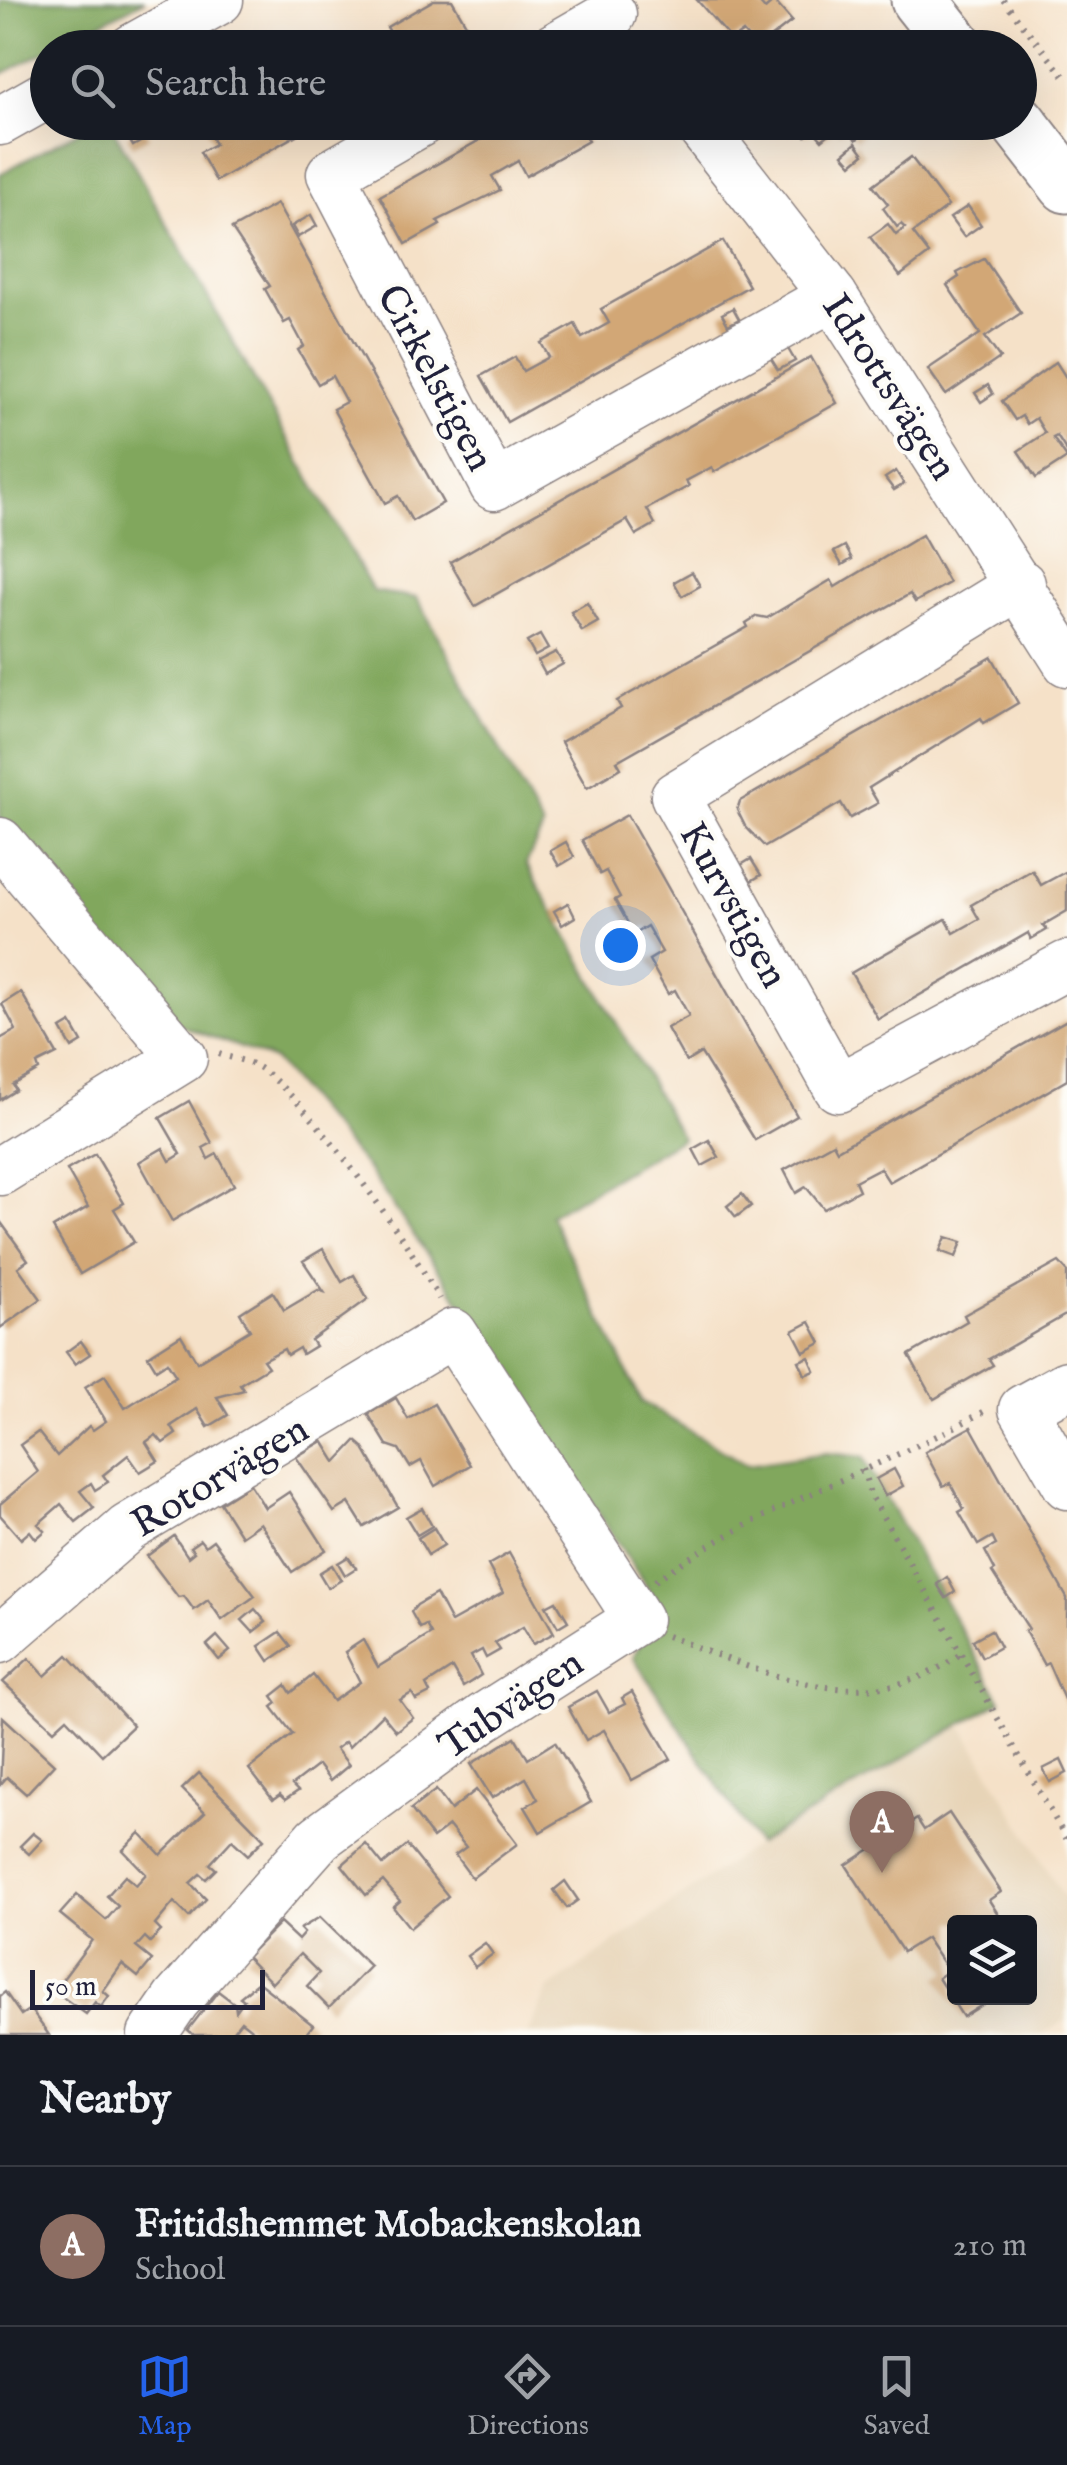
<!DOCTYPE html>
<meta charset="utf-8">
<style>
:root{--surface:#171b24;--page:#20242c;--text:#f1f3f6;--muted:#9ea1a6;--line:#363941;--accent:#2563eb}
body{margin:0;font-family:"IM FELL English",serif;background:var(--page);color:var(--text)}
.controls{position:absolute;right:30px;bottom:30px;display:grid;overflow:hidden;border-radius:10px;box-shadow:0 10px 40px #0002}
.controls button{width:90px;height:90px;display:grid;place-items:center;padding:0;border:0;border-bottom:2px solid var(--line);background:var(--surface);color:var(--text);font:50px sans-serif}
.scale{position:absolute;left:30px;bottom:25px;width:235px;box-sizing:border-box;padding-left:10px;border:5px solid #22223b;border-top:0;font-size:28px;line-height:35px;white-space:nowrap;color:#22223b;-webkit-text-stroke:8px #fdfcf7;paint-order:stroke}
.you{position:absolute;left:620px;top:945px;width:35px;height:35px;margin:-25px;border:8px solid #fff;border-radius:50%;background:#1a73e8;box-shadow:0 0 0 15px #1a73e833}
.badge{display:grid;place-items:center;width:65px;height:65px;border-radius:50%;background:var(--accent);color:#fff;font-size:32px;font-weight:700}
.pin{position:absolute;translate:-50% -82px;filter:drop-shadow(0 2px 5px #0008)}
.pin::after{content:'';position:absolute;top:52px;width:35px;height:30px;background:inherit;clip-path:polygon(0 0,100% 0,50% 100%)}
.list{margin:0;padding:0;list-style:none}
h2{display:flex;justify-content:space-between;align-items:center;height:130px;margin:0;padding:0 40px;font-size:42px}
h2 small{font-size:32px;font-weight:400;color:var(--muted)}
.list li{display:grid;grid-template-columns:65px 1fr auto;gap:30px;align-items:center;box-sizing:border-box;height:160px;padding:0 40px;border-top:2px solid var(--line)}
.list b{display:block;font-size:38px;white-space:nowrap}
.list p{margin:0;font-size:32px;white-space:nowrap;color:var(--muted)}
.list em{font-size:32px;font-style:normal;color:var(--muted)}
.icon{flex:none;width:55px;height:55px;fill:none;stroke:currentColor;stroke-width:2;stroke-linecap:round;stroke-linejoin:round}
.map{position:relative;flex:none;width:1067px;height:2035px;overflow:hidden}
.search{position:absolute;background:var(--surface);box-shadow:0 10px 40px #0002;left:30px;right:30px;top:30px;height:110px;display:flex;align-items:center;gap:25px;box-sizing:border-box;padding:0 35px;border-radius:55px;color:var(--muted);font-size:38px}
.sheet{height:290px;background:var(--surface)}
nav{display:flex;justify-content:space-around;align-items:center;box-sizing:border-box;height:140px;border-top:2px solid var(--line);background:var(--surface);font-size:28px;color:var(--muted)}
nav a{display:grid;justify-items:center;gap:5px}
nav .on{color:var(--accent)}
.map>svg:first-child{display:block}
.built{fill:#e7d4b7;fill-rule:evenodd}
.forest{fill:#81a75d;stroke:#52644c;stroke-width:2.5}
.building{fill:#d2a776}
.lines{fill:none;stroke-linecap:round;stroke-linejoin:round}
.minor-casing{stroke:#8c8282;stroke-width:51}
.major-casing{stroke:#8c8282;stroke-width:59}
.path{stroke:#8c8282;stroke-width:6;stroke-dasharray:2.5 8;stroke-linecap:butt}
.minor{stroke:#fff;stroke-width:48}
.major{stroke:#fff;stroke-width:55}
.labels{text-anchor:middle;stroke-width:8;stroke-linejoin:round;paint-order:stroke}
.street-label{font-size:40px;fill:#22223b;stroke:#fdfcf7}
</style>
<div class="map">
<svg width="1067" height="2035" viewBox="0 0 1067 2035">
<rect width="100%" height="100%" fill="#fdfcf7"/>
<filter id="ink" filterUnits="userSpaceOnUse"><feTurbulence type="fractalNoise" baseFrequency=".01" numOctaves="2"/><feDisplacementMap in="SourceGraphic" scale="20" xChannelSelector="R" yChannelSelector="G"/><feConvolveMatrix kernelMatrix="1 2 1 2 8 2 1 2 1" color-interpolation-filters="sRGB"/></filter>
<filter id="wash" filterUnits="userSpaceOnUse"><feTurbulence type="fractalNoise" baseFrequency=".0048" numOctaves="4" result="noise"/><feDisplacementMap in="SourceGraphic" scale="40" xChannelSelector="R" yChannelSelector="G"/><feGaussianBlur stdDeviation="2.25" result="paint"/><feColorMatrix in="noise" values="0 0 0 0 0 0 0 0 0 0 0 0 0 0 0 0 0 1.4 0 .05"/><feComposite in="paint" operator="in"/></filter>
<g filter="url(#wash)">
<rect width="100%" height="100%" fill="#f5e1c8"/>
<!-- built -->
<path class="built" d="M961,1724l106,179v117l-27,15h-512l20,-46 209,-145zM954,1922h76v76h-76z"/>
<!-- forest -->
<g class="forest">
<polygon points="0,0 145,0 0,75"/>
<polygon points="93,123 110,123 373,591 417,598 543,828 526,864 682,1138 550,1215 642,1402 747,1465 827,1453 863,1457 1001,1701 757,1844 633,1657 659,1606 462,1304 368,1170 274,1060 171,1022 0,817 0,174"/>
</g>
<g id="blocks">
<!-- building -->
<g class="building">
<polygon points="434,0 452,0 473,36 454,48 378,48 394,39 387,27"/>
<polygon points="697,0 757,0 765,9 774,1 792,21 757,48 743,32 732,40"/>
<polygon points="214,122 319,122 216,181 200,152 215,144 206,127"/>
<polygon points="512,122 578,122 588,141 526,176 518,161 492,176 500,190 437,221 440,225 406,244 380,196"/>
<polygon points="795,122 877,122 856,140 846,127 839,133 835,129 822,140 813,130 806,136"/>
<polygon points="143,127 149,137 133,146 127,136"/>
<polygon points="856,143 864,154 852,164 843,154"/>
<polygon points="911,157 948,206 913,233 929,254 900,276 870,237 888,224 896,235 905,228 901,224 897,227 883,208 888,204 873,185"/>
<polygon points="277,204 443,503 412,521 398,496 385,503 333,409 346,402 332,376 318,384 298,350 304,346 290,320 284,323 265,289 270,286 232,229"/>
<polygon points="968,206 981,225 964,237 950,218"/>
<polygon points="311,215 317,226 298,237 292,226"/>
<polygon points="723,241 749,286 507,422 481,376 515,357 523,371 549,357 541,343 575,324 582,338 609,323 601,309"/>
<polygon points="984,259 1021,313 985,337 1000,358 946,395 928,369 980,334 947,285 959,277 957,273"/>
<polygon points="733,308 739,319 728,325 722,314"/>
<polygon points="787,347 795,361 778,370 770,357"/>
<polygon points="811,357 837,403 714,472 712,467 686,481 689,486 647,509 655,524 636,535 627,520 475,606 450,562"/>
<polygon points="1056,362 1067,379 1067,452 1057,436 1053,438 1067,458 1036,478 1018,451 1045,433 1036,418 1027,424 1022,416 1015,420 1002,401"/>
<polygon points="988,385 993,394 981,402 975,393"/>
<polygon points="896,471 904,484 894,490 885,478"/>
<polygon points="922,535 949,583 915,602 910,594 617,761 621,768 587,788 561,742 621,708 617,701 748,627 746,623 757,616 767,618 831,580 835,587"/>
<polygon points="845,546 852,559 842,565 834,552"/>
<polygon points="692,572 700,586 682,596 674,582"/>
<polygon points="587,603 598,622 582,631 571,612"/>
<polygon points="540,635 548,649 535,656 527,642"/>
<polygon points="556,652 563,664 545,674 538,661"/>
<polygon points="992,657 1018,703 984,723 981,718 869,788 878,803 850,818 841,803 765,847 745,826 737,810 740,801"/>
<polygon points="627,815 797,1116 755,1140 701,1053 686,1062 667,1028 689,1016 675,990 668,994 649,960 662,952 647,926 634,934 615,900 620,897 606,871 600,874 582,840"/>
<polygon points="566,842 574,857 559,866 550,851"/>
<polygon points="751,859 761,875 751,881 741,865"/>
<polygon points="1032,870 1041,885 1067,871 1067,911 1043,925 1047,930 1031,939 1028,933 878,1019 851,973 946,919 954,933 979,919 971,905"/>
<polygon points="568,903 575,917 562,925 554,911"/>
<polygon points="21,992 57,1054 37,1064 39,1070 13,1085 16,1090 0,1100 0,1039 16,1030 2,1004"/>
<polygon points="1067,1020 1067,1080 889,1182 880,1168 855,1181 859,1190 824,1209 806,1187 796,1193 784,1170 833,1143 837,1150"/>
<polygon points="71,1023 82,1042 72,1048 61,1029"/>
<polygon points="189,1101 212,1143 203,1148 208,1159 217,1154 234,1185 172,1221 139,1162 163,1148 170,1161 181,1154 160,1118"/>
<polygon points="709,1140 719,1157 702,1166 693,1149"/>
<polygon points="95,1154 124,1203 114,1209 134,1242 80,1274 53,1228 88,1207 67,1170"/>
<polygon points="742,1194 751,1206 736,1217 727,1206"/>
<polygon points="0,1221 28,1260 18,1267 41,1299 0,1328"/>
<polygon points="946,1237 962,1242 956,1257 940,1251"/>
<polygon points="323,1249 342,1282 354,1275 368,1299 311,1340 315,1346 302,1354 299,1348 287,1355 284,1349 263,1360 268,1367 240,1384 244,1390 217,1397 228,1415 208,1427 197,1409 171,1426 176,1434 163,1443 156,1435 146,1442 158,1461 140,1472 128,1455 103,1475 108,1482 95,1490 91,1483 80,1491 94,1508 76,1522 61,1504 38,1524 45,1531 36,1539 30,1531 21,1539 0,1515 0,1504 38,1472 20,1445 38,1432 57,1456 89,1426 93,1430 106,1421 85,1387 105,1375 125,1408 176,1376 167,1362 156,1369 148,1356 181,1335 197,1362 250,1330 240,1313 273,1292 284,1310 318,1290 324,1292 303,1261"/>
<polygon points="1059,1262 1067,1271 1067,1314 989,1359 993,1365 934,1399 909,1355 967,1321 964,1315"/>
<polygon points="810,1322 821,1343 804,1352 793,1331"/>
<polygon points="81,1341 90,1354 75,1364 66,1352"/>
<polygon points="809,1357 815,1371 805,1375 799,1361"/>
<polygon points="396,1398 408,1419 434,1404 470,1465 435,1486 421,1461 410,1467 399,1449 387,1445 368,1414"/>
<polygon points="971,1427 1067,1598 1067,1706 1048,1663 1044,1665 1025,1631 1029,1629 992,1572 995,1570 985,1551 996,1545 992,1537 978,1545 959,1512 964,1509 950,1483 943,1486 925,1452"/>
<polygon points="323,1441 336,1462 356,1441 363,1447 398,1507 364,1527 349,1503 334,1512 296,1457"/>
<polygon points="894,1469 903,1486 885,1496 876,1479"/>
<polygon points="250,1484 265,1508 289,1492 326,1550 292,1572 260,1523 241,1536 220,1503"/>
<polygon points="422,1508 432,1526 417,1535 406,1517"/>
<polygon points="434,1528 444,1545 428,1555 418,1538"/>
<polygon points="174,1536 188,1557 194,1552 190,1547 200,1540 205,1546 213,1540 255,1596 222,1620 208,1600 194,1610 184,1596 178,1597 147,1556"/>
<polygon points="509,1553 554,1633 533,1644 523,1627 495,1643 500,1650 486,1658 482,1650 471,1656 481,1675 463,1687 452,1668 426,1685 430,1693 416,1700 412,1693 400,1700 413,1718 396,1731 382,1714 349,1747 345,1742 336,1749 349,1765 330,1781 318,1765 292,1785 298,1791 285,1800 280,1795 273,1800 249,1769 293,1734 272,1707 277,1703 272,1696 286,1685 291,1693 313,1675 333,1701 360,1682 345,1652 363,1640 378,1667 431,1634 426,1625 420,1628 411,1612 417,1605 436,1594 451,1622 503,1593 488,1565"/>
<polygon points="348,1557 356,1568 345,1575 338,1563"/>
<polygon points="332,1565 341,1580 328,1588 319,1573"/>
<polygon points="947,1577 955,1592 946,1598 937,1584"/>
<polygon points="556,1601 568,1621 558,1627 546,1606"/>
<polygon points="255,1609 266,1622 253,1632 242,1620"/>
<polygon points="991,1630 1000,1647 982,1657 973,1640"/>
<polygon points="280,1632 291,1646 269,1661 259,1646"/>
<polygon points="217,1636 230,1651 219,1660 207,1645"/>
<polygon points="68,1655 133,1726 102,1755 67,1718 54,1730 3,1682 29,1658 45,1676"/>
<polygon points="597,1691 609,1712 625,1704 622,1698 632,1692 671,1759 632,1780 604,1730 586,1740 568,1707"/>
<polygon points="3,1717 54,1764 26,1794 7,1777 0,1785"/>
<polygon points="515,1737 528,1759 555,1742 591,1802 540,1832 525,1807 538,1799 526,1778 492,1798 471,1764"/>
<polygon points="1061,1760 1067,1773 1050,1782 1043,1769"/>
<polygon points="199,1773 264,1839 248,1855 232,1840 210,1864 216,1869 206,1879 200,1874 190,1883 206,1899 189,1917 174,1902 155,1925 161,1931 150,1942 145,1937 136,1947 152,1960 138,1977 122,1964 103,1991 109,1996 101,2007 95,2002 86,2014 54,1991 92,1940 60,1914 77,1895 106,1920 118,1906 107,1896 125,1876 136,1885 146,1874 123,1850 140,1833 161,1855 205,1812 182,1789"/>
<polygon points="436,1790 451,1810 476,1790 517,1844 472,1878 455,1855 466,1847 449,1826 433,1838 411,1809"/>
<polygon points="949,1813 1001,1892 989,1900 1003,1922 954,1922 954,1998 993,1998 963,2017 938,1978 948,1971 926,1938 903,1952 846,1865 917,1819 924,1830"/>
<polygon points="33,1833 42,1840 29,1854 20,1846"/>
<polygon points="366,1844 383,1865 407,1845 448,1896 410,1928 393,1907 400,1901 383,1881 366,1895 342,1865"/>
<polygon points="565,1881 578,1900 567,1908 554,1890"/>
<polygon points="320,1917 370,1966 329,2008 307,1986 319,1973 300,1954 272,1983 246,1957 280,1923 298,1940 304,1933 300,1929"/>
<polygon points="485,1943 493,1954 475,1967 467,1956"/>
<polygon points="258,1982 313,2025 305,2035 259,2035 241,2021 230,2035 194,2035 188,2030 218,1991 235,2004 236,2011 244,2000 240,1997"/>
<polygon points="5,1992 21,2015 30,2009 49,2035 0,2035 0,1996"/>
</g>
</g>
</g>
<g filter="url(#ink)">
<use href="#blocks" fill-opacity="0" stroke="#8c8282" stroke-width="2.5"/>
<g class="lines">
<defs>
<g id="minor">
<polyline points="133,48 219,0"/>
<polyline points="553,48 612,14"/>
<polyline points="0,121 48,94"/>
<polyline points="421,122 331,174 494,486 833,296"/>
<polyline points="697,122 833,296 1067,662"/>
<polyline points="1021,584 675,796 838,1088 1067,965"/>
<polyline points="0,842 183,1058 0,1171"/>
<polyline points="1067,1385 1023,1409 1067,1485"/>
<polyline points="0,1639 128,1528 453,1333 638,1619 483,1718 319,1838 176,2000 152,2035"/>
</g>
<g id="major">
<polyline points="919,0 957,48"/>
<polyline points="1018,122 1067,185"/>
</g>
</defs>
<!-- minor casing -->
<use href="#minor" class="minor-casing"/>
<!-- major casing -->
<use href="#major" class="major-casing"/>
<!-- path -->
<g class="path">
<polyline points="1003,0 1067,80"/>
<path d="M219,1054c11,4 27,6 37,12 47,26 158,183 183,233"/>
<polyline points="863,1469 870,1494 1067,1840"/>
<path d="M655,1581c102,-74 221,-110 330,-170"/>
<path d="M667,1636c97,36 198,88 292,19"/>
</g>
<!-- minor -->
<use href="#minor" class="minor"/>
<!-- major -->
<use href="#major" class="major"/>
</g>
</g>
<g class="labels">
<!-- street labels -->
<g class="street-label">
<text transform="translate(437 377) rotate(62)" y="14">Cirkelstigen</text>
<text transform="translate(891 386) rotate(57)" y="14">Idrottsvägen</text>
<text transform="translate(735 904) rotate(61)" y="14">Kurvstigen</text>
<text transform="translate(219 1475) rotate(-31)" y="14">Rotorvägen</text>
<text transform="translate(510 1703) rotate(-34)" y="14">Tubvägen</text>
</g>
</g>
</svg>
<div class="controls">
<button><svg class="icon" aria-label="layers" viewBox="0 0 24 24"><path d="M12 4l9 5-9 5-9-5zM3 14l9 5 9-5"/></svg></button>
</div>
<div class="scale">50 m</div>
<div class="you"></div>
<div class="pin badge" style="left:882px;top:1873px;background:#8d6e63">A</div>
<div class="search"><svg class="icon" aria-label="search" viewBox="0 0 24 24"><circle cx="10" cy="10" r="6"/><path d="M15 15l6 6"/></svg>Search here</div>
</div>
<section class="sheet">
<h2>Nearby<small></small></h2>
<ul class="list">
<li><span class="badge" style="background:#8d6e63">A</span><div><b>Fritidshemmet Mobackenskolan</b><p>School</p></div><em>210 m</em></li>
</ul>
</section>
<nav>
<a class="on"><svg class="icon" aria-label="map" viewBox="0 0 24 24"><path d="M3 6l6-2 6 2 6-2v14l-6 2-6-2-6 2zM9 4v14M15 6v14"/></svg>Map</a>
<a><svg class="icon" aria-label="directions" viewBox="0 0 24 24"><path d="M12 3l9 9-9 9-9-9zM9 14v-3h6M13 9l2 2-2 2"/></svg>Directions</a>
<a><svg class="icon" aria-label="saved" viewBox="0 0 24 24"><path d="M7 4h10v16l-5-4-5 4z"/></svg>Saved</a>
</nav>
